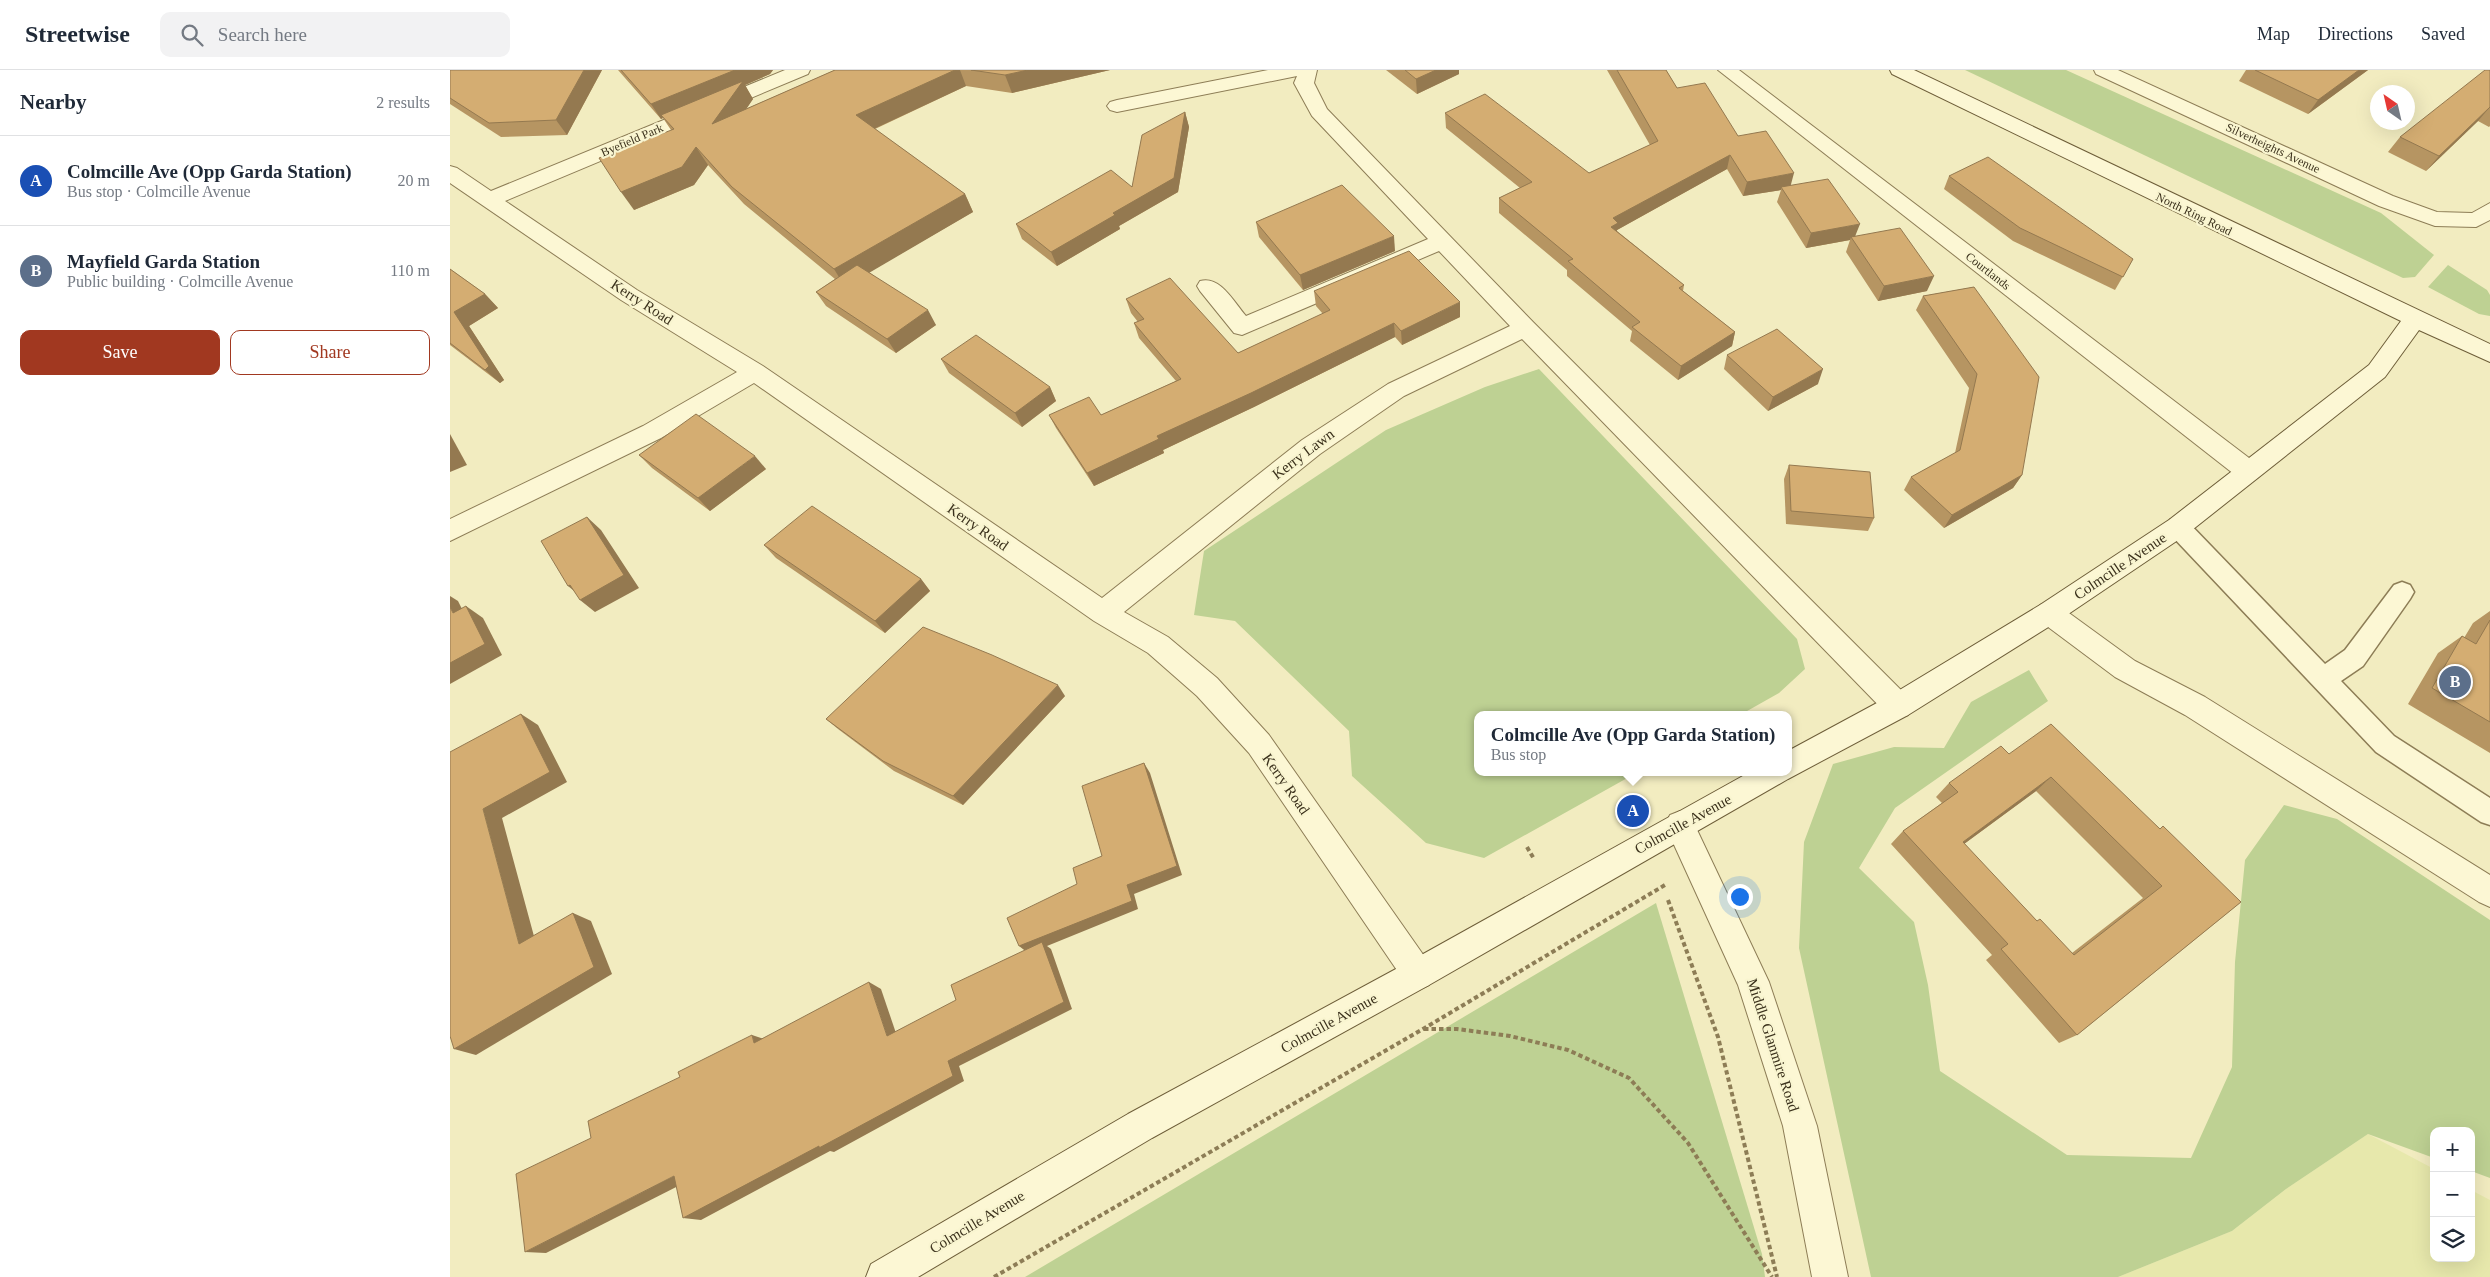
<!DOCTYPE html>
<meta charset="utf-8">
<style>
:root{--surface:#fff;--page:#f2f2f3;--text:#1f2937;--muted:#747a83;--line:#e0e1e3;--accent:#a13820}
body{margin:0;font-family:"Times New Roman",serif;background:var(--page);color:var(--text)}
.controls{position:absolute;right:15px;bottom:15px;display:grid;overflow:hidden;border-radius:10px;box-shadow:0 5px 20px #0002}
.controls button{width:45px;height:45px;display:grid;place-items:center;padding:0;border:0;border-bottom:1px solid var(--line);background:var(--surface);color:var(--text);font:25px sans-serif}
.compass{position:absolute;left:1920px;top:15px;width:45px;height:45px;border-radius:50%;background:var(--surface);box-shadow:0 5px 20px #0002;rotate:326deg}
.you{position:absolute;left:1289px;top:826px;width:18px;height:18px;margin:-12px;border:4px solid #fff;border-radius:50%;background:#1a73e8;box-shadow:0 0 0 8px #1a73e833}
.badge{display:grid;place-items:center;width:32px;height:32px;border-radius:50%;background:var(--accent);color:#fff;font-size:16px;font-weight:700}
.pin{position:absolute;translate:-50% -50%;border:2px solid #fff;box-shadow:0 1px 5px #0006}
.popup{position:absolute;left:1024px;top:641px;width:318px;height:65px;box-sizing:border-box;display:grid;place-content:center;border-radius:10px;background:var(--surface);filter:drop-shadow(0 1px 4px #0005);font-size:16px;white-space:nowrap;color:var(--muted)}
.popup b{font-size:19px;color:var(--text)}
.popup::after{content:'';position:absolute;left:50%;top:100%;margin-left:-10px;border:10px solid transparent;border-top-color:var(--surface)}
.list{margin:0;padding:0;list-style:none}
h2{display:flex;justify-content:space-between;align-items:center;height:65px;margin:0;padding:0 20px;font-size:21px}
h2 small{font-size:16px;font-weight:400;color:var(--muted)}
.list li{display:grid;grid-template-columns:32px 1fr auto;gap:15px;align-items:center;box-sizing:border-box;height:90px;padding:0 20px;border-top:1px solid var(--line)}
.list b{display:block;font-size:19px;white-space:nowrap}
.list p{margin:0;font-size:16px;white-space:nowrap;color:var(--muted)}
.list em{font-size:16px;font-style:normal;color:var(--muted)}
.actions{display:flex;gap:10px;padding:15px 20px}
.actions a{flex:1;padding:11px 0;border:1px solid var(--accent);border-radius:10px;text-align:center;font-size:18px;color:var(--accent)}
.actions .main{background:var(--accent);color:#fff}
.icon{flex:none;width:28px;height:28px;fill:none;stroke:currentColor;stroke-width:2;stroke-linecap:round;stroke-linejoin:round}
.map{position:relative;flex:none;width:2040px;height:1207px;overflow:hidden}
header{display:flex;align-items:center;gap:30px;box-sizing:border-box;height:70px;padding:0 25px;background:var(--surface);border-bottom:1px solid var(--line)}
header strong{font-size:24px}
nav{display:flex;gap:28px;margin-inline-start:auto;font-size:18px}
.search{width:350px;height:45px;background:var(--page);display:flex;align-items:center;gap:12px;box-sizing:border-box;padding:0 18px;border-radius:10px;color:var(--muted);font-size:19px}
main{display:flex}
aside{flex:1;background:var(--surface)}
.map>svg:first-child{display:block}
.farmland{fill:#e7e8ac}
.green{fill:#bed193}
.lines{fill:none;stroke-linecap:round;stroke-linejoin:round}
.lane-casing{stroke:#8d7d56;stroke-width:3}
.street-casing{stroke:#8d7d56;stroke-width:2}
.secondary-casing{stroke:#6e5e39;stroke-width:2}
.path{stroke:#8d7d56;stroke-width:4;stroke-dasharray:4.5 3;stroke-linecap:butt}
.lane{fill:#fcf7d4;fill-rule:evenodd}
.street{fill:#fcf7d4;fill-rule:evenodd}
.secondary{fill:#fcf7d4;fill-rule:evenodd}
.wall{fill:#b69562;fill-rule:evenodd}
.shaded-wall{fill:#947950}
.building{fill:#d4ad72;stroke:#947950;fill-rule:evenodd}
.labels{text-anchor:middle;stroke-width:4.5;stroke-linejoin:round;paint-order:stroke}
.far-street-label{font-size:12px;fill:#3b311c;stroke:#f9f5d0}
.street-label{font-size:15px;fill:#3b311c;stroke:#f9f5d0}
</style>
<header>
<strong>Streetwise</strong>
<div class="search"><svg class="icon" aria-label="search" viewBox="0 0 24 24"><circle cx="10" cy="10" r="6"/><path d="M15 15l6 6"/></svg>Search here</div>
<nav><a>Map</a><a>Directions</a><a>Saved</a></nav>
</header>
<main>
<aside>
<h2>Nearby<small>2 results</small></h2>
<ul class="list">
<li><span class="badge" style="background:#1a4fb4">A</span><div><b>Colmcille Ave (Opp Garda Station)</b><p>Bus stop · Colmcille Avenue</p></div><em>20 m</em></li>
<li><span class="badge" style="background:#5c6f8a">B</span><div><b>Mayfield Garda Station</b><p>Public building · Colmcille Avenue</p></div><em>110 m</em></li>
</ul>
<div class="actions"><a class="main">Save</a><a>Share</a></div>
</aside>
<div class="map">
<svg width="2040" height="1207" viewBox="0 0 2040 1207">
<rect width="100%" height="100%" fill="#f2ecc0"/>
<!-- farmland -->
<polygon class="farmland" points="1918,1064 1984,1099 1984,1188 2021,1188 2021,1120 2040,1130 2040,1207 1668,1207 1782,1161 1836,1119"/>
<!-- green -->
<g class="green">
<polygon points="1515,0 1616,0 1931,143 1984,185 1965,207 1953,208"/>
<polygon points="1998,195 2037,220 2040,225 2040,246 2029,244 1978,217"/>
<polygon points="1089,299 1347,569 1355,599 1329,623 1290,645 1028,645 1028,702 1188,702 1034,788 976,773 902,706 899,661 785,551 744,545 754,481 936,360 1035,317"/>
<polygon points="1579,600 1598,631 1445,738 1409,798 1464,852 1478,915 1490,1001 1617,1085 1741,1088 1782,997 1785,892 1795,790 1834,735 1887,749 2040,850 2040,1108 2021,1101 2021,1061 1984,1061 1984,1088 1918,1064 1836,1119 1782,1161 1668,1207 1421,1207 1349,878 1354,772 1383,694 1444,677 1494,678 1521,632"/>
<polygon points="1206,833 1312,1184 1315,1207 575,1207"/>
</g>
<g class="lines">
<defs>
<polygon id="lane" points="1728,448 1736,450 1875,594 1895,580 1944,515 1952,512 1960,515 1964,522 1960,529 1913,596 1891,611 1944,666 2040,728 2040,755 2031,752 1926,682 1720,464 1716,457 1720,450"/>
<g id="street">
<path d="M335,0h25l-2,4 -303,127 132,89 126,76 339,232 200,-158 86,-56 122,-58 -71,-75 -197,84 -8,-2 -34,-42 -3,-5 3,-5c20,-6 34,21 46,35l182,-77 -116,-123 -18,-33 3,-7 -180,36 -7,-2 -3,-4 3,-4 7,-2 151,-30h49l-3,13 13,26 206,213 375,375 4,9 -4,9 -10,3 -10,-3 -366,-376 -118,57 -84,58 -196,158 44,25 49,41 52,57 160,228 5,11 -5,11 -11,5 -11,-5 -158,-232 -52,-57 -49,-43 -54,-32 -340,-238 -93,55 -211,103v-22l193,-93 94,-54 -116,-72 -171,-117v-17l7,2 34,23z"/>
<polygon points="1268,0 1289,0 1807,394 1810,401 1807,408 1798,411 1789,408"/>
<polygon points="1644,0 1668,0 1943,126 1987,142 2022,143 2040,133 2040,150 2026,157 1985,156 1929,136 1646,4"/>
<polygon points="1599,532 1608,535 1685,591 1755,627 2040,805 2040,837 2029,832 1735,645 1665,607 1590,551 1586,543 1590,535"/>
<polygon points="1230,741 1240,745 1319,912 1367,1056 1398,1207 1362,1207 1333,1056 1288,915 1215,755 1220,745"/>
</g>
<polygon id="secondary" points="1440,0 1464,0 2040,274 2040,292 1969,260 1935,307 1737,464 1608,551 1458,645 1338,709 979,915 702,1068 468,1207 416,1207 421,1194 678,1044 957,893 1300,702 1338,702 1338,681 1438,627 1590,535 1719,450 1919,295 1951,251 1442,4"/>
</defs>
<!-- lane casing -->
<use href="#lane" class="lane-casing"/>
<!-- street casing -->
<use href="#street" class="street-casing"/>
<!-- secondary casing -->
<use href="#secondary" class="secondary-casing"/>
<!-- path -->
<g class="path">
<polyline points="1077,777 1084,789"/>
<polyline points="1218,830 1268,967 1327,1207"/>
<polyline points="974,959 1007,959 1060,966 1118,980 1179,1008 1238,1073 1322,1207"/>
<polyline points="544,1207 973,959 1215,815"/>
</g>
<!-- lane -->
<use href="#lane" class="lane"/>
<!-- street -->
<use href="#street" class="street"/>
<!-- secondary -->
<use href="#secondary" class="secondary"/>
</g>
<!-- wall -->
<g class="wall">
<polygon points="0,0 152,0 117,65 51,67 0,34"/>
<polygon points="168,0 323,0 320,4 295,15 303,29 296,39 385,0 660,0 562,23 516,16 425,59 515,124 523,142 419,202 486,255 446,283 376,236 366,222 385,209 294,134 258,95 244,115 184,140 221,60 213,48 211,49"/>
<polygon points="936,0 1009,0 1009,4 967,24"/>
<polygon points="1157,0 1216,0 1227,18 1288,66 1341,116 1477,221 1428,231 1396,182 1400,170 1356,178 1327,132 1331,120 1293,126 1277,99 1167,160 1167,161 1234,215 1233,221 1285,262 1282,276 1228,310 1180,271 1182,261 1117,206 1117,200 1049,143 1049,128 1070,118 996,58 995,43 1139,103 1200,75"/>
<polygon points="1796,0 1918,0 1858,44 1789,11"/>
<polygon points="2040,0 2040,56 2039,57 2028,51 1976,101 1938,82 1950,67"/>
<polygon points="735,42 739,57 728,122 669,156 670,159 607,196 572,169 566,154 682,117"/>
<polygon points="1499,106 1683,189 1665,220 1563,171 1494,119"/>
<polygon points="806,152 945,181 853,220 809,167"/>
<polygon points="0,199 35,224 48,238 19,256 54,310 50,313 0,275"/>
<polygon points="1524,217 1572,405 1563,418 1494,458 1454,420 1461,407 1505,383 1519,318 1466,240 1473,226"/>
<polygon points="864,221 1010,247 952,275 945,267 804,337 713,380 714,383 644,416 606,358 599,345 651,345 726,311 689,268 684,253 688,252 681,243 676,229 788,283 873,244 866,236"/>
<polygon points="1277,285 1368,314 1318,341 1274,299"/>
<polygon points="491,289 600,317 606,331 572,357 499,303"/>
<polygon points="189,385 316,399 260,441 202,398"/>
<polygon points="1339,395 1424,448 1418,461 1336,454 1334,409"/>
<polygon points="314,475 471,509 480,521 435,563 326,488"/>
<polygon points="2040,541 2040,683 1958,634 1988,583 2012,566 2014,568 2023,553"/>
<polygon points="615,626 513,735 444,701 388,659 376,649"/>
<path d="M1559,684l151,75 81,73 -164,133 -18,8 -73,-83 6,-5 -101,-111 12,-13 39,-28 -6,-6 13,-14zM1586,721l107,107 -71,55 -35,-32 -73,-77z"/>
</g>
<!-- shaded-wall -->
<g class="shaded-wall">
<polygon points="134,0 152,0 117,65 106,50"/>
<polygon points="285,0 323,0 320,4 295,15 303,29 274,72 211,45 213,48 211,49 201,34"/>
<polygon points="505,0 510,0 516,16 415,63 406,45"/>
<polygon points="578,0 660,0 562,23 555,5"/>
<polygon points="986,0 1009,0 1009,4 967,24 966,9"/>
<polygon points="1909,0 1918,0 1858,44 1868,30"/>
<polygon points="2040,37 2028,51 1976,101 1989,86"/>
<polygon points="735,42 739,57 728,122 669,156 670,159 607,196 601,182 663,143"/>
<polygon points="246,77 258,95 244,115 184,140 171,122"/>
<polygon points="1280,85 1277,99 1167,160 1166,167 1159,171 1163,148"/>
<polygon points="1344,103 1340,118 1331,117 1331,120 1293,126 1297,112"/>
<polygon points="515,124 523,142 395,217 384,199"/>
<polygon points="1410,154 1404,169 1401,167 1400,170 1356,178 1361,163"/>
<polygon points="944,166 945,181 853,220 850,205"/>
<polygon points="1484,206 1477,221 1428,231 1434,216"/>
<polygon points="35,224 48,238 19,256 54,310 50,313 35,300 4,242"/>
<polygon points="1010,232 1010,247 952,275 951,261"/>
<polygon points="478,240 486,255 446,283 437,269"/>
<polygon points="944,253 945,267 804,337 713,380 714,383 644,416 637,403 707,366"/>
<polygon points="1285,262 1282,276 1228,310 1231,296"/>
<polygon points="1373,299 1368,314 1318,341 1323,327"/>
<polygon points="600,317 606,331 572,357 565,343"/>
<polygon points="0,364 17,395 0,402"/>
<polygon points="305,386 316,399 260,441 248,428"/>
<polygon points="1572,405 1563,418 1494,458 1502,445"/>
<polygon points="137,447 151,460 189,518 145,542 130,530 133,528 118,516"/>
<polygon points="471,509 480,521 435,563 425,551"/>
<polygon points="0,526 8,531 20,555 3,543 0,537"/>
<polygon points="16,536 33,548 52,585 0,614 0,593"/>
<polygon points="608,615 615,626 513,735 503,726"/>
<polygon points="71,644 88,655 117,712 52,748 88,881 69,874 33,739"/>
<polygon points="694,693 700,703 732,805 684,824 688,839 597,876 601,879 622,939 509,996 514,1011 384,1082 380,1081 251,1150 233,1148 498,991 578,883 569,876 677,815"/>
<polygon points="1601,707 1586,721 1499,785 1513,772"/>
<polygon points="123,843 141,851 162,904 26,985 4,979"/>
<polygon points="419,912 431,919 449,972 437,966"/>
<polygon points="302,965 317,970 304,973"/>
<polygon points="224,1106 242,1109 96,1183 75,1182"/>
</g>
<!-- building -->
<g class="building">
<polygon points="0,0 134,0 106,50 39,53 0,28"/>
<polygon points="171,0 285,0 201,34"/>
<polygon points="385,0 505,0 406,45 515,124 384,199 282,117 246,77 232,97 171,122 149,88 224,59 211,45 293,11 262,54"/>
<polygon points="521,0 578,0 555,5"/>
<polygon points="955,0 986,0 966,9"/>
<polygon points="1167,0 1216,0 1227,18 1255,13 1288,66 1316,61 1344,103 1297,112 1280,85 1163,148 1168,153 1161,157 1234,215 1229,218 1285,262 1231,296 1182,257 1190,252 1118,191 1123,189 1049,128 1082,112 995,43 1035,24 1139,103 1208,71"/>
<polygon points="1805,0 1909,0 1868,30"/>
<polygon points="2035,0 2040,0 2040,37 1989,86 1950,67"/>
<polygon points="735,42 724,108 663,143 665,145 601,182 566,154 661,100 682,117 692,65"/>
<polygon points="1538,87 1683,189 1673,207 1570,158 1499,106"/>
<polygon points="1378,109 1410,154 1361,163 1331,117"/>
<polygon points="892,115 944,166 850,205 806,152"/>
<polygon points="1450,158 1484,206 1434,216 1401,167"/>
<polygon points="959,181 1010,232 951,261 944,253 801,323 707,366 709,369 637,403 599,345 639,327 651,345 731,309 684,253 694,249 676,229 720,208 788,283 880,240 864,221"/>
<polygon points="407,195 478,240 437,269 366,222"/>
<polygon points="0,199 35,224 4,242 39,296 35,300 0,273"/>
<polygon points="1524,217 1589,307 1572,405 1502,445 1461,407 1510,380 1527,304 1473,226"/>
<polygon points="1327,259 1373,299 1323,327 1277,285"/>
<polygon points="526,265 600,317 565,343 491,289"/>
<polygon points="246,344 305,386 248,428 189,385"/>
<polygon points="1339,395 1420,402 1424,448 1341,441"/>
<polygon points="362,436 471,509 425,551 314,475"/>
<polygon points="137,447 174,505 130,530 120,515 118,516 91,471"/>
<polygon points="16,536 35,574 0,593 0,537 3,543"/>
<polygon points="2040,550 2040,652 1982,618 2012,566 2026,574"/>
<polygon points="473,557 542,585 608,615 503,726 433,691 376,649"/>
<polygon points="71,644 100,702 33,739 69,874 123,843 144,897 4,979 0,966 0,682"/>
<path d="M1601,654l109,105 3,-3 78,76 -164,133 -76,-86 7,-5 -105,-113 55,-39 -9,-9 52,-37 8,8zM1601,707l111,109 -88,69 -34,-36 -3,2 -74,-79z"/>
<polygon points="694,693 727,796 677,815 682,831 569,876 557,848 627,814 623,798 652,786 632,716"/>
<polygon points="592,872 614,932 498,991 503,1006 369,1078 369,1076 233,1148 224,1106 75,1182 66,1104 141,1068 138,1051 230,1007 228,1002 302,965 304,973 419,912 437,966 506,930 501,915"/>
</g>
<g class="labels">
<!-- far-street labels -->
<g class="far-street-label">
<text transform="translate(182 70) rotate(-23)" y="4">Byefield Park</text>
<text transform="translate(1823 78) rotate(25)" y="4">Silverheights Avenue</text>
<text transform="translate(1744 144) rotate(26)" y="4">North Ring Road</text>
<text transform="translate(1538 201) rotate(38)" y="4">Courtlands</text>
</g>
<!-- street labels -->
<g class="street-label">
<text transform="translate(192 232) rotate(33)" y="5">Kerry Road</text>
<text transform="translate(853 384) rotate(-37)" y="5">Kerry Lawn</text>
<text transform="translate(528 457) rotate(35)" y="5">Kerry Road</text>
<text transform="translate(1670 496) rotate(-34)" y="5">Colmcille Avenue</text>
<text transform="translate(836 714) rotate(55)" y="5">Kerry Road</text>
<text transform="translate(1233 754) rotate(-29)" y="5">Colmcille Avenue</text>
<text transform="translate(879 953) rotate(-29)" y="5">Colmcille Avenue</text>
<text transform="translate(1323 975) rotate(72)" y="5">Middle Glanmire Road</text>
<text transform="translate(527 1152) rotate(-31)" y="5">Colmcille Avenue</text>
</g>
</g>
</svg>
<div class="controls">
<button>+</button>
<button>−</button>
<button><svg class="icon" aria-label="layers" viewBox="0 0 24 24"><path d="M12 4l9 5-9 5-9-5zM3 14l9 5 9-5"/></svg></button>
</div>
<svg class="compass" viewBox="-18 -18 36 36"><path d="M0-13l5 13h-10z" fill="#e53935"/><path d="M0 13l5-13h-10z" fill="#747a83"/></svg>
<div class="you"></div>
<div class="pin badge" style="left:1183px;top:741px;background:#1a4fb4">A</div>
<div class="popup"><b>Colmcille Ave (Opp Garda Station)</b>Bus stop</div>
<div class="pin badge" style="left:2005px;top:612px;background:#5c6f8a">B</div>
</div>
</main>
